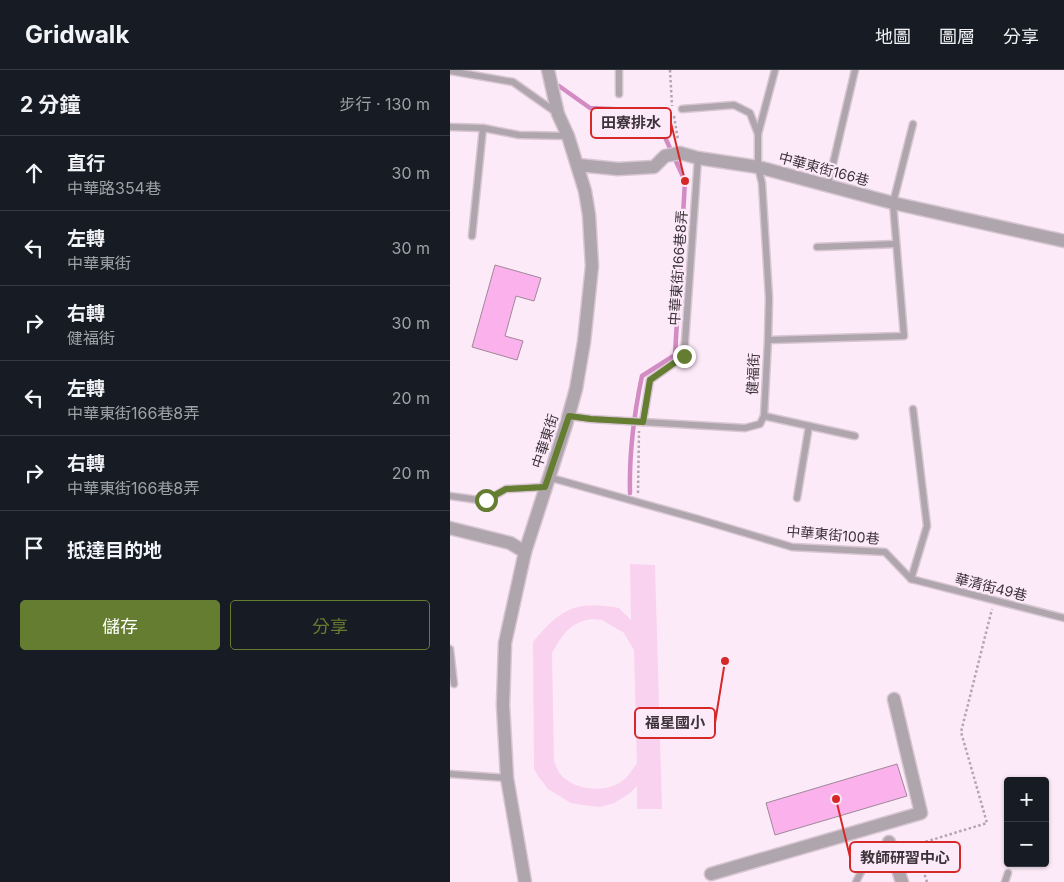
<!DOCTYPE html>
<html lang="zh-TW">
<meta charset="utf-8">
<style>
:root{--surface:#171b24;--page:#242831;--text:#f1f3f6;--muted:#9ea1a6;--line:#363941;--accent:#657d30}
body{margin:0;font-family:Inter,"Noto Sans TC",sans-serif;background:var(--page);color:var(--text)}
.controls{position:absolute;right:15px;bottom:15px;display:grid;overflow:hidden;border-radius:5px;box-shadow:0 1px 4px #0004}
.controls button{width:45px;height:45px;display:grid;place-items:center;padding:0;border:0;border-bottom:1px solid var(--line);background:var(--surface);color:var(--text);font:25px sans-serif}
.stop{position:absolute;width:15px;height:15px;margin:-11px;border:4px solid #657d30;border-radius:50%;background:#fff}
.stop.end{background:#657d30;border-color:#fff;box-shadow:0 1px 5px #0008}
.list{margin:0;padding:0;list-style:none}
h2{display:flex;justify-content:space-between;align-items:center;height:65px;margin:0;padding:0 20px;font-size:21px}
h2 small{font-size:16px;font-weight:400;color:var(--muted)}
.list li{display:grid;grid-template-columns:32px 1fr auto;gap:15px;align-items:center;box-sizing:border-box;height:75px;padding:0 20px;border-top:1px solid var(--line)}
.list b{display:block;font-size:19px;white-space:nowrap}
.list p{margin:0;font-size:16px;white-space:nowrap;color:var(--muted)}
.list em{font-size:16px;font-style:normal;color:var(--muted)}
.actions{display:flex;gap:10px;padding:15px 20px}
.actions a{flex:1;padding:11px 0;border:1px solid var(--accent);border-radius:5px;text-align:center;font-size:18px;color:var(--accent)}
.actions .main{background:var(--accent);color:#fff}
.icon{flex:none;width:28px;height:28px;fill:none;stroke:currentColor;stroke-width:2;stroke-linecap:round;stroke-linejoin:round}
.map{position:relative;flex:none;width:614px;height:812px;overflow:hidden}
header{display:flex;align-items:center;gap:30px;box-sizing:border-box;height:70px;padding:0 25px;background:var(--surface);border-bottom:1px solid var(--line)}
header strong{font-size:24px}
nav{display:flex;gap:28px;margin-inline-start:auto;font-size:18px}
main{display:flex}
aside{flex:1;background:var(--surface)}
.map>svg:first-child{display:block}
.green{fill:#f9d2ef;fill-rule:evenodd}
.lines{fill:none;stroke-linecap:round;stroke-linejoin:round}
.stream{stroke:#d38bc4;stroke-width:4.5}
.building{fill:#fbb1eb;stroke:#9e8898}
.service-casing{stroke:#d7c6d2;stroke-width:9}
.minor-casing{stroke:#d7c6d2;stroke-width:15}
.path{stroke:#b4a4b0;stroke-width:2.5;stroke-dasharray:2.5 2.5;stroke-linecap:butt}
.service{stroke:#afa5ad;stroke-width:6}
.minor{stroke:#afa5ad;stroke-width:12}
.route{stroke:#657d30;stroke-width:6}
.labels{text-anchor:middle;stroke-width:4.5;stroke-linejoin:round;paint-order:stroke}
.street-label{font-size:14px;fill:#3d343b;stroke:#fdeaf8}
.leader{fill:none;stroke:#d62828;stroke-width:2}
.callout-dot{fill:#d62828;stroke:#fdeaf8;stroke-width:2}
.callout{fill:#fdeaf8;stroke:#d62828;stroke-width:2}
.callout-label{font-size:15px;text-anchor:middle;font-weight:bold;fill:#3d343b}
</style>
<header>
<strong>Gridwalk</strong>
<nav><a>地圖</a><a>圖層</a><a>分享</a></nav>
</header>
<main>
<aside>
<h2>2 分鐘<small>步行 · 130 m</small></h2>
<ul class="list">
<li><svg class="icon" aria-label="ahead" viewBox="0 0 24 24"><path d="M12 20V5M6 11l6-6 6 6"/></svg><div><b>直行</b><p>中華路354巷</p></div><em>30 m</em></li>
<li><svg class="icon" aria-label="left" viewBox="0 0 24 24"><path d="M17 20v-9H6M10 6l-5 5 5 5"/></svg><div><b>左轉</b><p>中華東街</p></div><em>30 m</em></li>
<li><svg class="icon" aria-label="right" viewBox="0 0 24 24"><path d="M7 20v-9h11M14 6l5 5-5 5"/></svg><div><b>右轉</b><p>健福街</p></div><em>30 m</em></li>
<li><svg class="icon" aria-label="left" viewBox="0 0 24 24"><path d="M17 20v-9H6M10 6l-5 5 5 5"/></svg><div><b>左轉</b><p>中華東街166巷8弄</p></div><em>20 m</em></li>
<li><svg class="icon" aria-label="right" viewBox="0 0 24 24"><path d="M7 20v-9h11M14 6l5 5-5 5"/></svg><div><b>右轉</b><p>中華東街166巷8弄</p></div><em>20 m</em></li>
<li><svg class="icon" aria-label="arrive" viewBox="0 0 24 24"><path d="M6 21V4h12l-3 4 3 4H6"/></svg><div><b>抵達目的地</b></div></li>
</ul>
<div class="actions"><a class="main">儲存</a><a>分享</a></div>
</aside>
<div class="map">
<svg width="614" height="812" viewBox="0 0 614 812">
<rect width="100%" height="100%" fill="#fdeaf8"/>
<!-- green -->
<path class="green" d="M180,494l25,1 7,244h-25v-23l-8,8 -15,9 -14,4 -17,-2 -12,-2 -23,-14 -10,-13 -4,-7 -1,-127c27,-33 43,-42 86,-34l12,12zM142,549l10,1 22,13 10,17 3,113c-5,7 -10,16 -18,20 -14,9 -39,7 -52,-3 -7,-4 -10,-11 -13,-19l-2,-108c11,-19 18,-31 40,-34z"/>
<g class="lines">
<!-- stream -->
<path class="stream" d="M109,16l31,22 63,3 32,70 -10,174 -33,21c-8,38 -13,78 -12,117"/>
</g>
<!-- building -->
<g class="building">
<polygon points="45,195 91,208 84,231 66,226 55,266 73,271 67,290 22,277"/>
<polygon points="447,694 457,726 325,765 316,733"/>
</g>
<g class="lines">
<defs>
<g id="service">
<polyline points="0,1 63,12 107,43"/>
<polyline points="169,24 169,0"/>
<polyline points="0,57 33,58 69,65 118,66"/>
<polyline points="308,64 325,0"/>
<polyline points="378,115 405,0"/>
<polyline points="22,166 33,58"/>
<polyline points="367,177 446,174"/>
<polyline points="318,270 454,266 443,133 463,54"/>
<polyline points="119,346 141,349 295,358 310,354 314,346 318,270 319,228 312,113 308,97 308,64 300,43 284,35 232,39"/>
<polyline points="314,346 405,366"/>
<polyline points="193,352 200,310 234,286 248,88"/>
<polyline points="98,407 248,449 342,477 435,482 461,509"/>
<polyline points="0,426 36,431 56,419 95,417"/>
<polyline points="347,428 359,356"/>
<polyline points="461,509 477,456 463,339"/>
<polyline points="461,509 614,548"/>
<polyline points="0,579 4,614"/>
<polyline points="0,704 57,708"/>
<polyline points="406,812 417,790 439,772"/>
<polyline points="555,812 558,803"/>
</g>
<g id="minor">
<polyline points="128,95 168,99 204,97 215,86 230,83 248,88 308,97 443,133 614,171"/>
<polyline points="0,458 60,473 75,482"/>
<polyline points="439,772 452,812"/>
<polyline points="261,804 471,743 444,629"/>
<polyline points="75,812 57,708 53,635 55,573 75,482 116,355 126,319 134,272 142,196 139,145 135,121 118,66 108,44 98,0"/>
</g>
</defs>
<!-- service casing -->
<use href="#service" class="service-casing"/>
<!-- minor casing -->
<use href="#minor" class="minor-casing"/>
<!-- path -->
<g class="path">
<polyline points="220,0 222,36"/>
<polyline points="224,46 228,70"/>
<polyline points="188,423 189,361"/>
<polyline points="477,812 465,775 537,753 511,662 542,539"/>
</g>
<!-- service -->
<use href="#service" class="service"/>
<!-- minor -->
<use href="#minor" class="minor"/>
</g>
<g class="lines">
<!-- route -->
<polyline class="route" points="36,430 56,419 95,417 119,346 141,349 193,352 200,310 234,286"/>
</g>
<g class="labels">
<!-- street labels -->
<g class="street-label">
<text transform="translate(374 99) rotate(15)" y="5">中華東街166巷</text>
<text transform="translate(228 198) rotate(-86)" y="5">中華東街166巷8弄</text>
<text transform="translate(303 304) rotate(-87)" y="5">健福街</text>
<text transform="translate(95 371) rotate(-72)" y="5">中華東街</text>
<text transform="translate(383 465) rotate(5)" y="5">中華東街100巷</text>
<text transform="translate(541 517) rotate(14)" y="5">華清街49巷</text>
</g>
</g>
<!-- callouts -->
<path class="leader" d="M235 111L221 53M275 591L265 653M386 729L400 787"/>
<g class="callout-dot">
<circle cx="235" cy="111" r="5"/>
<circle cx="275" cy="591" r="5"/>
<circle cx="386" cy="729" r="5"/>
</g>
<g class="callout">
<rect x="141" y="38" width="80" height="30" rx="5"/>
<rect x="185" y="638" width="80" height="30" rx="5"/>
<rect x="400" y="772" width="110" height="30" rx="5"/>
</g>
<g class="callout-label">
<text x="181" y="58">田寮排水</text>
<text x="225" y="658">福星國小</text>
<text x="455" y="793">教師研習中心</text>
</g>
</svg>
<div class="controls">
<button>+</button>
<button>−</button>
</div>
<div class="stop" style="left:36px;top:430px"></div>
<div class="stop end" style="left:234px;top:286px"></div>
</div>
</main>
